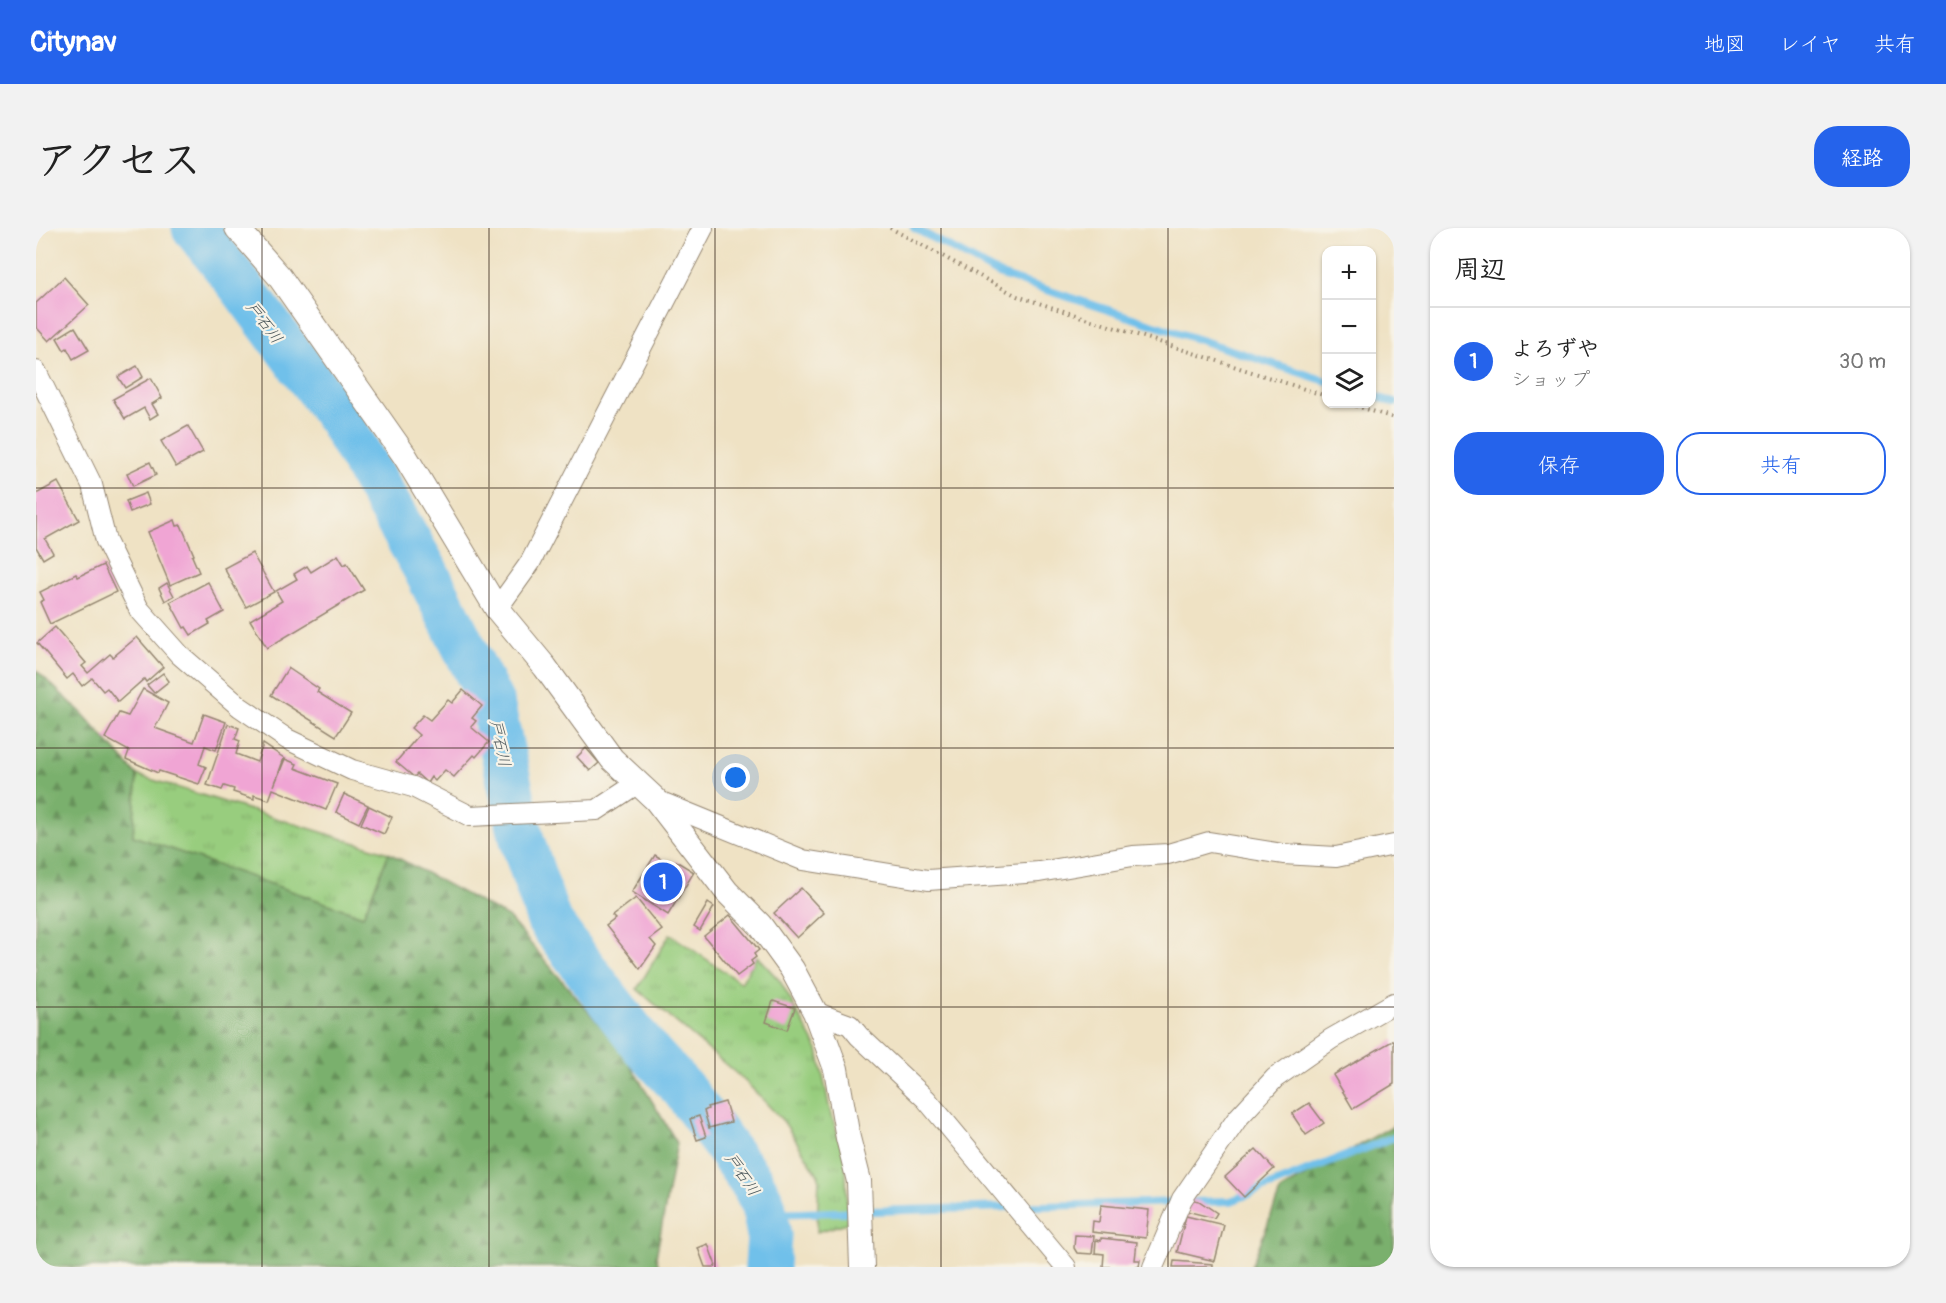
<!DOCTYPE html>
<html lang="ja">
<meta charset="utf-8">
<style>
:root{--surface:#fff;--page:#f2f2f2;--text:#222;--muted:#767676;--line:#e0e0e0;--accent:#2563eb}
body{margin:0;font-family:Pangolin,"Klee One",sans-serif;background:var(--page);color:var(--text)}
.controls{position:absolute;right:18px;top:18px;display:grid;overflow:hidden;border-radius:12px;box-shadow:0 2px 4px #0004}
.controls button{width:54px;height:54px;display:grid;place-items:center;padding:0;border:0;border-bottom:2px solid var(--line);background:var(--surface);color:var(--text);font:30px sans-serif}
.you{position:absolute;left:700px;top:550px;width:21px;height:21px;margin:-15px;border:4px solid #fff;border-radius:50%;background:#1a73e8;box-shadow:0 0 0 9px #1a73e833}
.badge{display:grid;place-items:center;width:39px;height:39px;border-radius:50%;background:var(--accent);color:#fff;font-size:20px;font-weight:700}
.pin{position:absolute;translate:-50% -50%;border:3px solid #fff;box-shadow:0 2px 6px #0006}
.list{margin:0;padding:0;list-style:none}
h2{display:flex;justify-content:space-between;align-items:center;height:78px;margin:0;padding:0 24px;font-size:26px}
h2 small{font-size:20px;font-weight:400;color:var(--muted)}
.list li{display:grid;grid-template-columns:39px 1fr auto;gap:18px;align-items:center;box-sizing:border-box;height:108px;padding:0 24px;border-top:2px solid var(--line)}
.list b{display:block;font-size:22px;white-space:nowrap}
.list p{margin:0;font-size:20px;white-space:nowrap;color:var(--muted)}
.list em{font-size:20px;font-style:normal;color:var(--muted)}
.actions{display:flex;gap:12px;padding:18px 24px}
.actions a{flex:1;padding:14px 0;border:2px solid var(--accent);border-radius:24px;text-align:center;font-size:21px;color:var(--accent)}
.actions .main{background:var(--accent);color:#fff}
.icon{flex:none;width:33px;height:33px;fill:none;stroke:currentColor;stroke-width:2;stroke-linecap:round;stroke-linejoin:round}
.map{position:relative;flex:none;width:1358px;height:1039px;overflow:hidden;border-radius:24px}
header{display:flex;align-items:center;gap:36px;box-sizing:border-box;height:84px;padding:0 30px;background:var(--accent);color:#fff}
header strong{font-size:28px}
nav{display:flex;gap:33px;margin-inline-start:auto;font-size:21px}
.intro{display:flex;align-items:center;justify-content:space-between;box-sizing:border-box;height:144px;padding:0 36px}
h1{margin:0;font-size:42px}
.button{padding:15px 27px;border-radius:24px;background:var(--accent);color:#fff;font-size:21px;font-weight:700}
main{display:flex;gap:36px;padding:0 36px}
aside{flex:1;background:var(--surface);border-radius:24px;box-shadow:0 2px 4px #0004}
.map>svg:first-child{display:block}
.grass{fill:url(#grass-tufts);stroke:#6a7c4e;stroke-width:1.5}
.forest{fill:url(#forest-firs);stroke:#5a6d46;stroke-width:1.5}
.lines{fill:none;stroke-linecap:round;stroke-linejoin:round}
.stream{stroke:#6fc0ea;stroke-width:8}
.river{stroke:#6fc0ea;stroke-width:45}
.building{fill:#f0a5d4}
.minor-casing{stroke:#958671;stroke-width:22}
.tertiary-casing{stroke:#958671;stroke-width:26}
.path{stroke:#958671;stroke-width:4;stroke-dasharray:1.5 4.5;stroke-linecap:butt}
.minor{stroke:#fff;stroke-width:20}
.tertiary{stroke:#fff;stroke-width:24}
.grid{fill:none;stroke:#3b2a1e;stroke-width:1.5;stroke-opacity:0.55}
.labels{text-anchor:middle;stroke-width:4.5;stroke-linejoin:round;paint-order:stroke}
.water-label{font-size:16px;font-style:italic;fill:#4b575b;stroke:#f7f3e8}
</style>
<header>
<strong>Citynav</strong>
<nav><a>地図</a><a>レイヤ</a><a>共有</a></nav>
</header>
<div class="intro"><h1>アクセス</h1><a class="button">経路</a></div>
<main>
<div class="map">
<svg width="1358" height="1039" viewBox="0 0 1358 1039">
<defs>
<pattern id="grass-tufts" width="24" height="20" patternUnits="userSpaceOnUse" patternTransform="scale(1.5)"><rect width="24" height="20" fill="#98cd7e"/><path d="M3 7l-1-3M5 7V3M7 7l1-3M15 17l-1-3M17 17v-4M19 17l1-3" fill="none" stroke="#84b06c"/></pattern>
<pattern id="forest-firs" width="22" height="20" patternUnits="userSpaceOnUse" patternTransform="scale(1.5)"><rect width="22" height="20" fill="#7ab06d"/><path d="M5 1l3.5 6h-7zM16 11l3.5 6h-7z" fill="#658f59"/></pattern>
</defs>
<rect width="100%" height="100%" fill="#f7f3e8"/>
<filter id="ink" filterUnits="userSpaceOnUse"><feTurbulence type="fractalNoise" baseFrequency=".0167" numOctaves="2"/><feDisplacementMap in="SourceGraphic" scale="12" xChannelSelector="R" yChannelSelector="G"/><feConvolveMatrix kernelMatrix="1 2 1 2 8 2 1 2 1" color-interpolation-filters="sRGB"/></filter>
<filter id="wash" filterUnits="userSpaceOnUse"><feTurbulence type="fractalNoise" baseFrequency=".008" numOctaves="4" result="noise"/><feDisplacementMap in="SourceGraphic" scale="24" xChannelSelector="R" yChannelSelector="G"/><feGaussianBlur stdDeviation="1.35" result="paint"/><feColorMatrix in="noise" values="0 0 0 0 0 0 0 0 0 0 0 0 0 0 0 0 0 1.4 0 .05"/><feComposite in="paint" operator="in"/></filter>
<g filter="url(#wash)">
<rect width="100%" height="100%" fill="#efe2c4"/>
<!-- grass -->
<g class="grass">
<polygon points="101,547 353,625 327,688 97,608"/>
<polygon points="634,706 705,755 721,728 744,753 782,822 793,878 810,932 811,995 781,1004 783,948 748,894 709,853 601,761"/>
</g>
<!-- forest -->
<g class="forest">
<polygon points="0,442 46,485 101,547 97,608 327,688 353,625 472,689 586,823 641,915 620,1029 623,1039 0,1039"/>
<polygon points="1358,897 1358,1039 1215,1039 1245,962"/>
</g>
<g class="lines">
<!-- stream -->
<g class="stream">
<polyline points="878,0 965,47 1290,153"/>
<polyline points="1336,167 1358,175"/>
<polyline points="1155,974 1195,973 1358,909"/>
<polyline points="729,986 1143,974"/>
</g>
<!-- river -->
<polyline class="river" points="158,0 206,60 303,191 388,339 456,475 486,612 513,693 608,819 647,861 715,953 727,976 733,1007 731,1039"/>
</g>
<g id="blocks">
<!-- building -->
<g class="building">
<polygon points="28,49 53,77 13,113 0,99 0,75"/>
<polygon points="39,99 53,122 37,131 31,120 28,122 21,110"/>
<polygon points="101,138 107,149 89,160 82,149"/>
<polygon points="115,150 126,170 116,176 122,186 114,191 108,180 89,191 77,171"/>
<polygon points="152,198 167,224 140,239 125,213"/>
<polygon points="114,234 120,247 97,258 91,245"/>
<polygon points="22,254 43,292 9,311 17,325 7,331 0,319 0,266"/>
<polygon points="110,265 114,276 94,284 90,273"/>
<polygon points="139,292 141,298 145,297 158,327 156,328 163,344 134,357 112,304"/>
<polygon points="216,325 238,364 210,379 188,340"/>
<polygon points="302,327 308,337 311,335 328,362 231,420 214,392 246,373 240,363 261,351 258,346 271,338 275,344"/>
<polygon points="67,337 80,364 14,396 4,374 8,372 4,364 40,346 42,349"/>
<polygon points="172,354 188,384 172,393 174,396 155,407 150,399 148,400 134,374"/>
<polygon points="131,355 138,368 129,373 123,360"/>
<polygon points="19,399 50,435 46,438 52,445 74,426 77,429 101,409 127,439 110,454 108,451 82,474 71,460 67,463 56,450 46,458 37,446 31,451 1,415"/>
<polygon points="252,440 283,461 281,464 315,485 300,508 235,467"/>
<polygon points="127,445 133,453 118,465 111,457"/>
<polygon points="107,461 132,475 119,500 158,514 168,486 190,494 180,522 169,518 163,536 170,539 163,556 123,543 122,545 90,531 93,523 69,510 83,485 92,488"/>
<polygon points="427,462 446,478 436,490 440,493 435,499 453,514 440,529 438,527 418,549 409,542 399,553 395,549 391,555 381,546 378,549 360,534 383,507 375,500 387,487 394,492 412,472 416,475"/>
<polygon points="192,496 203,500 199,511 204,513 200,526 221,534 227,516 248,530 238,558 249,531 261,536 259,540 301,556 290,582 237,561 233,572 218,567 218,571 197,564 198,561 188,558 186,562 171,557"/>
<polygon points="550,520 563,535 554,543 541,529"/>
<polygon points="308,566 332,577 323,595 300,584"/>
<polygon points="333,578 356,589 348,606 325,596"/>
<polygon points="619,627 637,638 640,633 658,644 632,687 596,664"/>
<polygon points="765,660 788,685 761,710 738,685"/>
<polygon points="600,670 626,702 614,711 620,718 604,741 570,698 579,691 576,688"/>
<polygon points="672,675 678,679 664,703 658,699"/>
<polygon points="694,687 723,722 718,726 720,729 715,733 717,736 701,748 668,708"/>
<polygon points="737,773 759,780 751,802 730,794"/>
<polygon points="1358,812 1358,856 1317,881 1297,847"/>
<polygon points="689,874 695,894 673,900 668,883 672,881 671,879"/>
<polygon points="1273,875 1288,895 1270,907 1256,886"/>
<polygon points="663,888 670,909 661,912 654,891"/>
<polygon points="1220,921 1238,941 1208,969 1189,949"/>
<polygon points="1154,971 1163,973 1181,985 1178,990 1150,983"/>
<polygon points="1065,977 1113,982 1110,1010 1056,1004 1057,993 1063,994"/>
<polygon points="1150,988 1188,997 1179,1033 1141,1024"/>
<polygon points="1039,1007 1058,1008 1056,1026 1041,1025 1038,1020"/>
<polygon points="1065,1010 1101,1014 1099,1032 1104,1032 1103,1039 1067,1039 1068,1026 1059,1025 1060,1012 1065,1013"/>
<polygon points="672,1016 680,1038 678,1039 669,1039 662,1020"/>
<polygon points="1138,1033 1177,1036 1177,1039 1137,1039"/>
</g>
</g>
</g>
<g filter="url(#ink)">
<use href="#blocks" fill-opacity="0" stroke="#958671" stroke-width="1.5"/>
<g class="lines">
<defs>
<g id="minor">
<polyline points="0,143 56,257 70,313 103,381 144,427 204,479 251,511 316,542 377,559 434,588 561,582 602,555"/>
<polyline points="461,381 494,335 667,0"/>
<polyline points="620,572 767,632 892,652 1003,644 1097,628 1132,626 1173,614 1247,626 1300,629 1358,617"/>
<polyline points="779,784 814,797 823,808 890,871 1030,1039"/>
<polyline points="1117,1039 1146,971 1201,891 1239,850 1295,811 1358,775"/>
</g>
<polyline id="tertiary" points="201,0 243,48 369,228 461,381 509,439 576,531 620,572 691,664 724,697 756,741 779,784 800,841 812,910 823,953 826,1039"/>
</defs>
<!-- minor casing -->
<use href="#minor" class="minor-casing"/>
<!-- tertiary casing -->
<use href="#tertiary" class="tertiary-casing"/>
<!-- path -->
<g class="path">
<polyline points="854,0 981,68 1290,168"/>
<polyline points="1314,176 1358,190"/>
</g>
<!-- minor -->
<use href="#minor" class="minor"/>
<!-- tertiary -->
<use href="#tertiary" class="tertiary"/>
</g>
</g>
<!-- grid -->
<path class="grid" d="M226,0v1039M453,0v1039M679,0v1039M905,0v1039M1132,0v1039M0,260h1358M0,520h1358M0,779h1358"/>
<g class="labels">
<!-- water labels -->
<g class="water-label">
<text transform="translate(229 94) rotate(53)" y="6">戸石川</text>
<text transform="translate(465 515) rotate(78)" y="6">戸石川</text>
<text transform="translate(707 946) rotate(56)" y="6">戸石川</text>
</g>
</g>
</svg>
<div class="controls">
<button>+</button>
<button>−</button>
<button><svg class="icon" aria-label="layers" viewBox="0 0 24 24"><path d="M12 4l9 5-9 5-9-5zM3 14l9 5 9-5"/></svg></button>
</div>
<div class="you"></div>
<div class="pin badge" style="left:627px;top:654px">1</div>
</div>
<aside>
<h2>周辺<small></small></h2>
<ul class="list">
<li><span class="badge">1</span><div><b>よろずや</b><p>ショップ</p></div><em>30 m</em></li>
</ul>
<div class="actions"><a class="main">保存</a><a>共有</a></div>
</aside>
</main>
